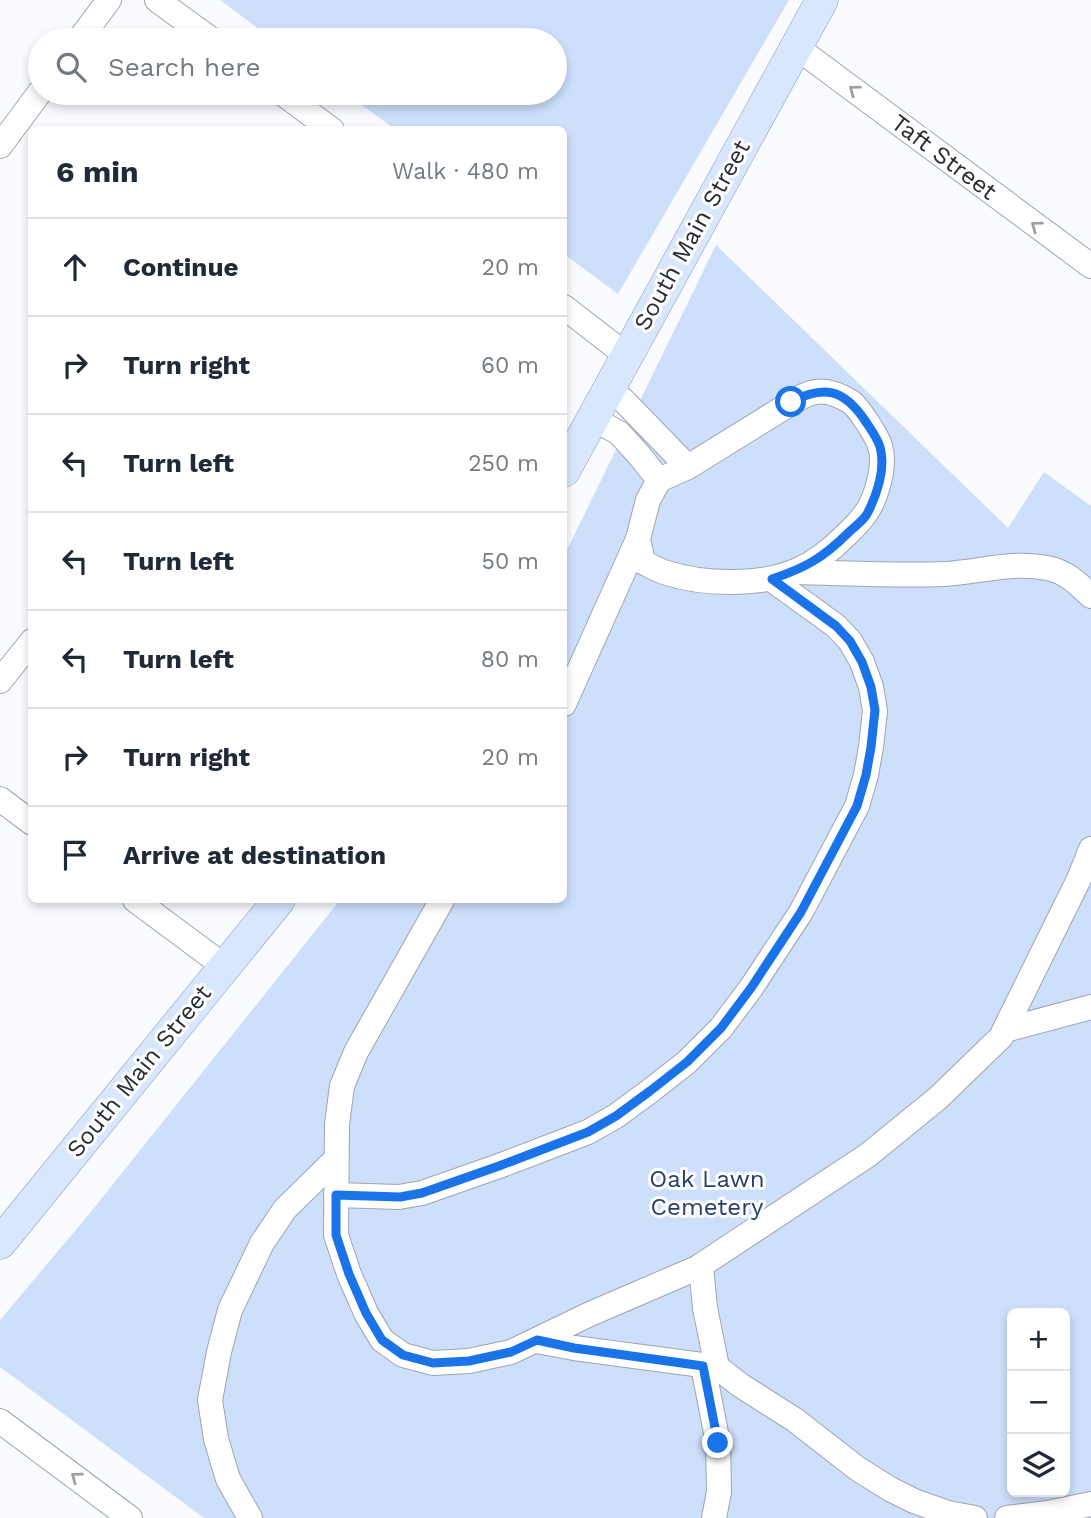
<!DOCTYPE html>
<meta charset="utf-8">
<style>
:root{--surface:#fff;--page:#f6f6f7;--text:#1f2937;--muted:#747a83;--line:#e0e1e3}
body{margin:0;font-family:"Work Sans",sans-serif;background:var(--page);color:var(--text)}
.controls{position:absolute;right:21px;bottom:21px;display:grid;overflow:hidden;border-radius:10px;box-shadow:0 4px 10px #0003}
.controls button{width:63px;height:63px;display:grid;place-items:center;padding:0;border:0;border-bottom:2px solid var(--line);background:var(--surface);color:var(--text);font:35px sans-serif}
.stop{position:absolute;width:21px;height:21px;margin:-16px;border:5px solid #1a73e8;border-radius:50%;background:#fff}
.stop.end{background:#1a73e8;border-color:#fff;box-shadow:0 2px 7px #0008}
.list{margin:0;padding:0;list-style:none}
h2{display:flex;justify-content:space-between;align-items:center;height:91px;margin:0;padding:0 28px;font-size:30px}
h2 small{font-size:23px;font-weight:400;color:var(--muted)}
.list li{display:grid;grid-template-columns:46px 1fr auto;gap:21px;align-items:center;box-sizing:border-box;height:98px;padding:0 28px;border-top:2px solid var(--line)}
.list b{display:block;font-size:26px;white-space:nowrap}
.list em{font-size:23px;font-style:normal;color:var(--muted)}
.icon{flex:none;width:38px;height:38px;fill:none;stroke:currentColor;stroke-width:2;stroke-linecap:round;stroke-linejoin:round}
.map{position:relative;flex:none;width:1091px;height:1518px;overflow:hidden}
.search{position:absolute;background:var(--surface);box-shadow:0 4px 10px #0003;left:28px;top:28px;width:539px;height:77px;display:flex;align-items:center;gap:18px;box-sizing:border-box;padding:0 24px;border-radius:38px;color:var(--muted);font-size:26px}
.panel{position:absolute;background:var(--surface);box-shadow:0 4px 10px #0003;left:28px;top:126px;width:539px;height:777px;border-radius:10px}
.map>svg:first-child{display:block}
.green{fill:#cddffb;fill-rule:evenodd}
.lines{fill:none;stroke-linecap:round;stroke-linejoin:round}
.minor-casing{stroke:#9da5b3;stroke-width:26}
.major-casing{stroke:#8b9cb6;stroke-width:33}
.minor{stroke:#fff;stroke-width:24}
.major{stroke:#d9e7fe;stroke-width:32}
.oneway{stroke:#9fa0a3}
.route{stroke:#1a73e8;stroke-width:9}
.labels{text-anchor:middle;stroke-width:6;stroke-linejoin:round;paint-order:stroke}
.street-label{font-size:24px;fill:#292d32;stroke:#fff}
.park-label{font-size:24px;fill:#26406a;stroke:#fff}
</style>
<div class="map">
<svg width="1091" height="1518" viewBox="0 0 1091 1518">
<rect width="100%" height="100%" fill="#f9fbfe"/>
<!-- green -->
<g class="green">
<polygon points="220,0 789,0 618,294 564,254 564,130 395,129 345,93 555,93 555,40 274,40"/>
<path d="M716,245l292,283 36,-56 47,34v1012h-887l-204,-151v-47l90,-107 250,-313h224v-344zM1012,1313h53v179h-53z"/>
</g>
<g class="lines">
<defs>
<g id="minor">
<polyline points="157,0 212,40"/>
<polyline points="79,40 109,0"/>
<polyline points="796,47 1091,266"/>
<polyline points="282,93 332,130"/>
<polyline points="0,146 40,92"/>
<polyline points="564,307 626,355"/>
<path d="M623,400l65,67 103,-64c8,-5 16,-10 25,-11 11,-2 25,4 35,10 8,6 26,34 29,44 4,13 1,30 -3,43 -6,21 -16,32 -32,47 -14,14 -29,26 -47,34 -35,16 -94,15 -131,3 -8,-2 -16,-7 -24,-11l-5,-23 10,-39 11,-20 29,-13"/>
<polyline points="592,418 619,433 639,455 659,480"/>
<path d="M794,572c51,1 101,4 151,2 34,-2 68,-13 102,-6 20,4 30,15 44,28"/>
<polyline points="0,681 32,641"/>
<polyline points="564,704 638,539"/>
<polyline points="0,799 32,823"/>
<polyline points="135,900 224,966"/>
<polyline points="442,900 356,1052 342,1086 337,1124 336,1235 349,1274 366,1313 382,1340 403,1355 433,1363 469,1361 511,1352 590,1314 697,1268 868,1155 938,1098 1001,1037 1079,879 1091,849"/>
<polyline points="1005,1030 1091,1007"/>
<polyline points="336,1195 399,1197 422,1193 499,1166 588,1132 616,1116 650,1091 687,1062 721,1028 751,988 801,912 857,806 866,775 871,747 875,711 871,687 862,662 850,641 836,626 771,579"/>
<polyline points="701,1266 705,1308 717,1367"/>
<polyline points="537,1341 574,1348 717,1367 740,1385 795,1420 858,1469 890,1489 914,1501 948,1513 975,1518"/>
<polyline points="703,1366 718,1443 719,1492 714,1518"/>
<polyline points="0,1421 130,1518"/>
<polyline points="250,1518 228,1479 216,1439 210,1400 219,1352 230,1310 262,1243 285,1209 336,1159"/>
<polyline points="1007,1518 1048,1513 1091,1504"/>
</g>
<g id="major">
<polyline points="564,471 822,0"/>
<polyline points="0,1243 279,900"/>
</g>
</defs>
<!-- minor casing -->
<use href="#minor" class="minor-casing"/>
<!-- major casing -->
<use href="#major" class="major-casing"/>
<!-- minor -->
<use href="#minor" class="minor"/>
<!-- major -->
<use href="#major" class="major"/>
</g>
<!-- one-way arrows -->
<defs><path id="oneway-chevron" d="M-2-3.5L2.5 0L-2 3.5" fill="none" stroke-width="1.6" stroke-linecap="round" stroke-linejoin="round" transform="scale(1.75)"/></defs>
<g class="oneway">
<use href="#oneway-chevron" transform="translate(854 90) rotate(-143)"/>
<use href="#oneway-chevron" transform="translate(1036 226) rotate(-143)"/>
<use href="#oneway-chevron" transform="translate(76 1477) rotate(-143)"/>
</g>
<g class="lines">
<!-- route -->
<path class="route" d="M718,1443l-15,-77 -129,-18 -37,-8 -26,12 -42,9 -36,2 -30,-8 -21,-15 -16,-27 -17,-39 -13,-39v-40l64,2 22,-4 77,-27 89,-34 28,-16 34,-25 37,-29 34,-34 30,-40 50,-76 56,-106 9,-31 5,-28 4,-37 -4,-23 -9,-25 -12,-21 -14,-15 -64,-47c33,-11 51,-21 76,-46 6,-6 15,-12 19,-19 10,-19 19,-46 13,-67 -3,-10 -11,-20 -16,-28 -21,-30 -40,-34 -73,-17"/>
</g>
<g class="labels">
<!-- street labels -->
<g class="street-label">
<text transform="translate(944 157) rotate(37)" y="8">Taft Street</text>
<text transform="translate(692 235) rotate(-61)" y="8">South Main Street</text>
<text transform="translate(139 1071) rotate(-51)" y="8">South Main Street</text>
</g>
<!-- park labels -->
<g class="park-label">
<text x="707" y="1187">Oak Lawn<tspan x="707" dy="28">Cemetery</tspan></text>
</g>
</g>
</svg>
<div class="controls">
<button>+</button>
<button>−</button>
<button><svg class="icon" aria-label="layers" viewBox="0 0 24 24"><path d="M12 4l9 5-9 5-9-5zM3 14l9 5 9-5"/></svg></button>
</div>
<div class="stop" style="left:791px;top:402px"></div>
<div class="stop end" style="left:718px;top:1443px"></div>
<div class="search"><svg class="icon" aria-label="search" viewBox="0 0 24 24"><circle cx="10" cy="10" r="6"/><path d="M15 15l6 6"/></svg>Search here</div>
<section class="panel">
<h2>6 min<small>Walk · 480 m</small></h2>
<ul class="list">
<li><svg class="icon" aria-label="ahead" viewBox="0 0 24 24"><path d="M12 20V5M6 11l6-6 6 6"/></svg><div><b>Continue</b></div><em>20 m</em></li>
<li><svg class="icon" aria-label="right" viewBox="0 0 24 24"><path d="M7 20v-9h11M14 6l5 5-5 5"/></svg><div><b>Turn right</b></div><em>60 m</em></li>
<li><svg class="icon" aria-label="left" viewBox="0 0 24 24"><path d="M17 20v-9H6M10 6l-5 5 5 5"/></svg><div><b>Turn left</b></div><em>250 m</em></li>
<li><svg class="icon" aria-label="left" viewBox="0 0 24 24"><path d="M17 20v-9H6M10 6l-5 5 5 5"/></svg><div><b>Turn left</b></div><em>50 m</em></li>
<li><svg class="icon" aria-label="left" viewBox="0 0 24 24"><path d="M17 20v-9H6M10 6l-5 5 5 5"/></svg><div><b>Turn left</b></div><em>80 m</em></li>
<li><svg class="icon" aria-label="right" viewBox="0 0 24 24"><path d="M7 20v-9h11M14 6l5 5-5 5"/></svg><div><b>Turn right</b></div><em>20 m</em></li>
<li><svg class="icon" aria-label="arrive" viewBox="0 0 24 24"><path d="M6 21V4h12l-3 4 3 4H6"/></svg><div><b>Arrive at destination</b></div></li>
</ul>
</section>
</div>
